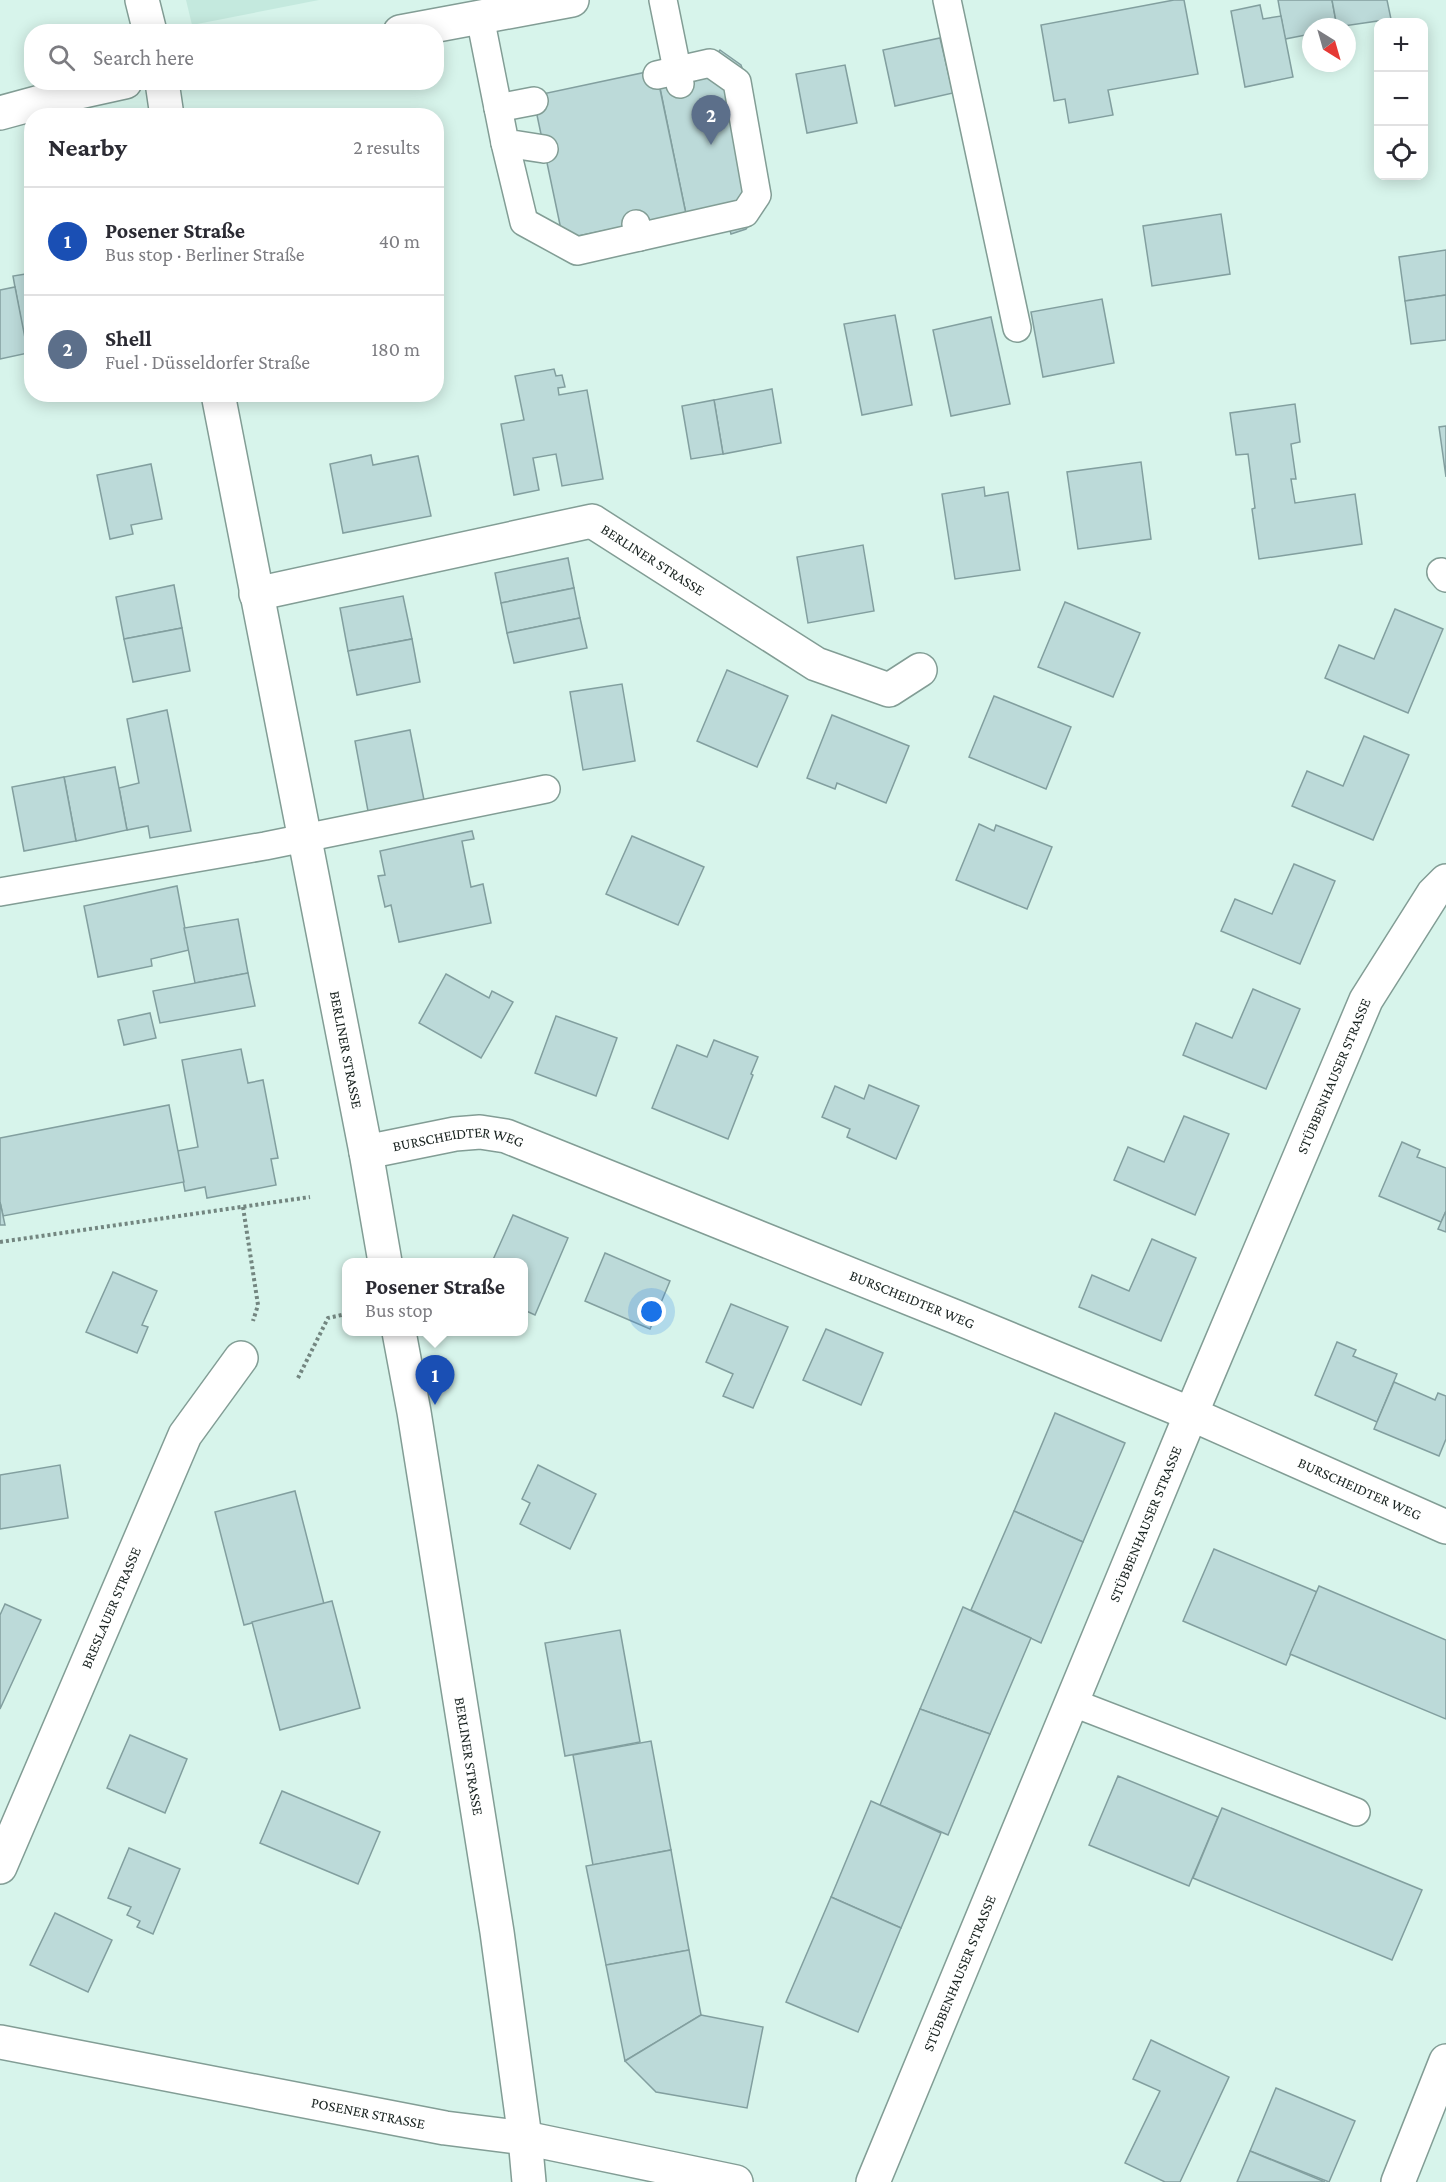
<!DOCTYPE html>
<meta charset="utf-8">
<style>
:root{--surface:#fff;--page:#f2f2f3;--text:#2b2b33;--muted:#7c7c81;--line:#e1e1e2;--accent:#525ed4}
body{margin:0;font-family:"Crimson Pro",serif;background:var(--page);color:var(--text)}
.controls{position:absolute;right:18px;top:18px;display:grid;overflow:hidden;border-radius:12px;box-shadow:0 3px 15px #0003}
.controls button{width:54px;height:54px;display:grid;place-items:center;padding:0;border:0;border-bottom:2px solid var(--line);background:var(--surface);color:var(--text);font:30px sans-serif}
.compass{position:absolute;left:1302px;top:18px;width:54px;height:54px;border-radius:50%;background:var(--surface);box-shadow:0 3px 15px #0003;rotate:143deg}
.you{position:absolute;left:652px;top:1312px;width:21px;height:21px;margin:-15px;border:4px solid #fff;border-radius:50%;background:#1a73e8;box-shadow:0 0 0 9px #1a73e833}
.badge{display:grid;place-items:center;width:39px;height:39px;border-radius:50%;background:var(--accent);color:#fff;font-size:20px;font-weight:700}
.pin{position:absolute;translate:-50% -50px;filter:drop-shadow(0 2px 3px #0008)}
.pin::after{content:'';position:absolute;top:32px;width:21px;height:18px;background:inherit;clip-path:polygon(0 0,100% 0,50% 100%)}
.popup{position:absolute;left:342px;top:1258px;width:186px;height:78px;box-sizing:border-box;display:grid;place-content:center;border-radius:12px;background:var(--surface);filter:drop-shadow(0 2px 4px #0005);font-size:20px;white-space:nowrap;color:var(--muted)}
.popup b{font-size:22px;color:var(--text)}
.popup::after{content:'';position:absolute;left:50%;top:100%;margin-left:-12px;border:12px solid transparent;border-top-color:var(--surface)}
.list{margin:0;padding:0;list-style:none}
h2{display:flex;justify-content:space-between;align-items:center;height:78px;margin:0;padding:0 24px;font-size:26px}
h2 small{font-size:20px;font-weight:400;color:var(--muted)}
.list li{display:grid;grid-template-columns:39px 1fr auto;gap:18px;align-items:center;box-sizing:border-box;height:108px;padding:0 24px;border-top:2px solid var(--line)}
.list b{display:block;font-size:22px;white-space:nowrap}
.list p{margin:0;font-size:20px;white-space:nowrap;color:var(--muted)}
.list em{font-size:20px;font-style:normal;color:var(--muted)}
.icon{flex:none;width:33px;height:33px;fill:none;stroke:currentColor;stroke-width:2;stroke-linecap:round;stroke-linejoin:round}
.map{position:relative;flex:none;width:1446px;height:2182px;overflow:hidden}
.search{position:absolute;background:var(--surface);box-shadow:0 3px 15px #0003;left:24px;top:24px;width:420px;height:66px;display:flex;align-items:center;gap:15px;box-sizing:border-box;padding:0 21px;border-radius:24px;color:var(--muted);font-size:22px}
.panel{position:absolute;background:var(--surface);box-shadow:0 3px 15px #0003;left:24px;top:108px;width:420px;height:294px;border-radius:24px}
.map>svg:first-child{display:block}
.built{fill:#c4e9de}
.building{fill:#bcdad9;stroke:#829f9f;stroke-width:1.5}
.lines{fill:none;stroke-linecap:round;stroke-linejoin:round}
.lane-casing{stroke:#829d95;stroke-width:30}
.street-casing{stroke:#829d95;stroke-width:36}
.secondary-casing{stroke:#829d95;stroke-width:36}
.path{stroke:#738680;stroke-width:4;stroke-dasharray:3 3;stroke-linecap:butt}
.lane{stroke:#fff;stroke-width:27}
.street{stroke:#fff;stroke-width:33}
.secondary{stroke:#fff;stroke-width:33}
.labels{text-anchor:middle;stroke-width:4.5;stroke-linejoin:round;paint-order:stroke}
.street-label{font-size:15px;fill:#192320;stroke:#fff}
</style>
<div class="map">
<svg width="1446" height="2182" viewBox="0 0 1446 2182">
<rect width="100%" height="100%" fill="#d7f4eb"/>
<!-- built -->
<polygon class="built" points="186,0 319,0 192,25"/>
<!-- building -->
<g class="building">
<polygon points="1174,0 1184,0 1198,74 1108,90 1113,115 1069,123 1065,99 1054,101 1041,25"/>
<polygon points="1278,0 1332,0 1337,27 1311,27 1311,34 1285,39"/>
<polygon points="1332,0 1387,0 1391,19 1337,27"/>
<polygon points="1260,5 1263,19 1281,16 1293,77 1245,87 1231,11"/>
<polygon points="940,38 953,93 895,106 883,50"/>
<polygon points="720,50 741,65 747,82 770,197 746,229 731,234 723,206 686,214 660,88 698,80"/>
<polygon points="845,65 857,123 807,133 796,74"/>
<polygon points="656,70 686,214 563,239 533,96"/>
<polygon points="1221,214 1230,274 1152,286 1143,226"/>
<polygon points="1446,250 1446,295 1405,301 1399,257"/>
<polygon points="32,273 32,330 23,332 13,276"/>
<polygon points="15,287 28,353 0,359 0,290"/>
<polygon points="1446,295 1446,340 1411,344 1405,301"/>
<polygon points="1102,299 1114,363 1043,377 1031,312"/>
<polygon points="895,315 912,405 862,415 844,324"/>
<polygon points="991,317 1010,404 951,416 933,330"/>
<polygon points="554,369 556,376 562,375 565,387 558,388 559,395 587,390 603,479 562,486 556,454 533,458 539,490 514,495 501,424 524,420 515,376"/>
<polygon points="772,389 781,443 723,454 714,400"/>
<polygon points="714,400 723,454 691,459 682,406"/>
<polygon points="1295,404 1300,442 1291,444 1296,479 1291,479 1295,503 1355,494 1362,544 1259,559 1252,509 1255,508 1248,454 1236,455 1230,413"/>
<polygon points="1446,426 1446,477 1439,427"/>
<polygon points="371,455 373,465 418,456 431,516 343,533 330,464"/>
<polygon points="1141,462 1151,539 1078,549 1067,472"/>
<polygon points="151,464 162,519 131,525 133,534 110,539 97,475"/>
<polygon points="984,487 985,496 1008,492 1020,570 955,579 942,494"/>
<polygon points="863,545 874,611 808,623 797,557"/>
<polygon points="568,558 574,588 501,603 495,573"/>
<polygon points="174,585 182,628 124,639 116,597"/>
<polygon points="574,588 580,618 507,633 501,603"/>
<polygon points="403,596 412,639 348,651 340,608"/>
<polygon points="1065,602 1140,633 1113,697 1038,667"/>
<polygon points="1395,609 1443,629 1408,713 1325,678 1339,645 1374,659"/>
<polygon points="580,618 587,648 514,663 507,633"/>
<polygon points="182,628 190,671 133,682 124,639"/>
<polygon points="412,639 420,682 357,695 348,651"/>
<polygon points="727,670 788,696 757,767 697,741"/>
<polygon points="622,684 635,761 583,770 570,692"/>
<polygon points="994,696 1071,727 1046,789 969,757"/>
<polygon points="167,710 191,831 150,838 148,826 127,830 119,788 139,783 127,719"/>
<polygon points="832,715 909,746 886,803 837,783 835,789 807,778"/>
<polygon points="410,730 424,800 368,811 355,741"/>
<polygon points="1364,736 1409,755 1373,840 1292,806 1307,771 1343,786"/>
<polygon points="115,767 127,830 76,841 64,777"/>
<polygon points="64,777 76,841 24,851 12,787"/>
<polygon points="979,824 994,831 996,825 1052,847 1027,909 956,880"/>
<polygon points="472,831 474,839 462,841 471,887 483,884 491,923 399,942 391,905 385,907 378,876 385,875 380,851"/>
<polygon points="632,836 704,867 678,925 606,894"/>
<polygon points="1294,864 1335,881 1300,964 1221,931 1235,899 1272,914"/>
<polygon points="177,886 189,950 151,959 152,966 98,977 84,906"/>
<polygon points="238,919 248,973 195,983 184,928"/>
<polygon points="248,973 255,1006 160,1023 153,991"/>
<polygon points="446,974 489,998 492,991 513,1002 481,1058 419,1023"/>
<polygon points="1253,989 1300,1009 1266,1089 1183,1055 1196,1023 1232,1038"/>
<polygon points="150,1013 156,1038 124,1045 118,1020"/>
<polygon points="556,1016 617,1038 596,1096 535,1073"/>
<polygon points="714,1040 758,1057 751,1074 753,1075 728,1139 652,1108 677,1045 707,1057"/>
<polygon points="241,1049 248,1083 263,1080 278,1158 271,1159 276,1185 207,1198 205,1187 185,1191 177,1151 198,1147 182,1060"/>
<polygon points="869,1085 919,1106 896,1159 847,1137 850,1129 822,1117 835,1086 864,1099"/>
<polygon points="169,1105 184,1182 3,1216 0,1202 0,1138"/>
<polygon points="1184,1116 1229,1134 1195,1215 1114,1180 1128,1147 1164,1162"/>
<polygon points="1402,1142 1420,1150 1417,1157 1446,1168 1446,1211 1441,1222 1379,1196"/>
<polygon points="0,1202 5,1225 0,1225"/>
<polygon points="1446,1211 1446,1232 1438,1229"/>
<polygon points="513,1215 568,1238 535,1315 524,1310 524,1262 492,1262"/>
<polygon points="1152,1239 1196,1258 1161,1341 1079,1307 1092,1275 1129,1291"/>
<polygon points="605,1253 670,1281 650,1329 585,1301"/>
<polygon points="113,1272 157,1291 142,1325 148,1327 137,1353 86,1332"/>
<polygon points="731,1304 788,1327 753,1408 723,1396 733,1374 706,1362"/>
<polygon points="826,1329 883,1353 861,1405 803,1380"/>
<polygon points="1337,1342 1356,1350 1353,1356 1397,1374 1377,1422 1315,1395"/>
<polygon points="1394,1382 1435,1400 1438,1393 1446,1396 1446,1439 1439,1456 1374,1429"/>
<polygon points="1055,1413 1125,1443 1083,1542 1014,1511"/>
<polygon points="60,1465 68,1518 0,1529 0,1475"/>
<polygon points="538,1465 596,1494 570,1549 520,1524 530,1503 522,1499"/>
<polygon points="295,1491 324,1604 244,1625 215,1512"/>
<polygon points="1014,1511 1083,1542 1041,1643 971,1610"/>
<polygon points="1214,1549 1317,1592 1286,1665 1183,1621"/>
<polygon points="1319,1586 1446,1640 1446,1719 1290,1654"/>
<polygon points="332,1601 360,1708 280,1730 252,1622"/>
<polygon points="5,1604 41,1620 0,1709 0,1615"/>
<polygon points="963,1607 1031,1638 990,1734 920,1709"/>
<polygon points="620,1630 640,1742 565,1756 545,1643"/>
<polygon points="920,1709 990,1734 948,1835 880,1805"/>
<polygon points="130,1735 187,1759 165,1813 107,1788"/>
<polygon points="651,1741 671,1850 593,1865 573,1755"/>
<polygon points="1118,1776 1218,1817 1189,1886 1089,1845"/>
<polygon points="282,1791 380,1832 358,1884 260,1843"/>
<polygon points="871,1801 941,1833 901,1928 831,1897"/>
<polygon points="1222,1808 1422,1890 1392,1960 1193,1878"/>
<polygon points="129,1848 180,1869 153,1934 137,1927 140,1921 127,1915 131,1907 108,1898"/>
<polygon points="671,1850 689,1950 606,1965 586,1866"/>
<polygon points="831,1897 901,1928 858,2032 786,2002"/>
<polygon points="55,1913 112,1940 88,1992 30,1965"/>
<polygon points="689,1950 701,2015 625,2061 606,1965"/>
<polygon points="701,2015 763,2027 747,2108 656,2092 625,2061"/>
<polygon points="1151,2040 1229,2077 1180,2182 1165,2182 1125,2163 1160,2091 1133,2079"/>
<polygon points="1276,2088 1355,2121 1329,2182 1250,2151"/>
<polygon points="1250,2151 1325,2182 1237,2182"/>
</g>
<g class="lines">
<defs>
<g id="lane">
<polyline points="663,0 680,84"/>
<polyline points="947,0 1017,328"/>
<polyline points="480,17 505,143 544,149"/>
<polyline points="498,108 534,101"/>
<polyline points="505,143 524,222 577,251 639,237"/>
<polyline points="636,224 639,237 745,213 757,195 737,82 710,63 657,75"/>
<polyline points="1441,572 1446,578"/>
<polyline points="0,892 265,846 546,789"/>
<polyline points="1071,1702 1356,1812"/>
</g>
<g id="street">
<path id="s1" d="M256,594l336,-73 224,143 73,26 31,-20"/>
<path id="s2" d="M366,1152l89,-18 25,-2 26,4 450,181 235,97 255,113"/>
<path id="s3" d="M0,1867l185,-432 56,-77"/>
<path id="s4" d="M0,2042l445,86 80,10 211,44"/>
<path id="s5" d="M873,2182l318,-768 175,-414 67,-106 13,-13"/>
<polyline points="1398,2182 1446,2061"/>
</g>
<g id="secondary">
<polyline points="142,0 150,32"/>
<polyline points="400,32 572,0"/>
<polyline points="162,82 167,116"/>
<polyline points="0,113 66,95 125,82"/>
<path id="s6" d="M218,394l148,758 19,110"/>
<path id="s7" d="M399,1332l15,80 83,520 28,206 4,44"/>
</g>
</defs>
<!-- lane casing -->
<use href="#lane" class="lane-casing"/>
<!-- street casing -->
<use href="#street" class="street-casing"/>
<!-- secondary casing -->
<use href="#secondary" class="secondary-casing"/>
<!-- path -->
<g class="path">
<polyline points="243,1207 258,1305 253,1321"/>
<polyline points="0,1242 310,1197"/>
<polyline points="298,1378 328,1318 346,1314"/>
</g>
<!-- lane -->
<use href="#lane" class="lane"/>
<!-- street -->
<use href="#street" class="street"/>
<!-- secondary -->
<use href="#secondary" class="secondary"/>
</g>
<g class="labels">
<!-- street labels -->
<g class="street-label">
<text dy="5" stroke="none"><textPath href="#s1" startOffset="416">BERLINER STRASSE</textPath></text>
<text dy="5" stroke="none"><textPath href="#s6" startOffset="668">BERLINER STRASSE</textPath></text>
<text dy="5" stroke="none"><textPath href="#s5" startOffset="1198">STÜBBENHAUSER STRASSE</textPath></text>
<text dy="5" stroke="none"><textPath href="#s2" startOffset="94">BURSCHEIDTER WEG</textPath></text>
<text dy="5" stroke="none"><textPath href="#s2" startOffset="580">BURSCHEIDTER WEG</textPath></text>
<text dy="5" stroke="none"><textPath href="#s2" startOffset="1066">BURSCHEIDTER WEG</textPath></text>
<text dy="5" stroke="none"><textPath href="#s5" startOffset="712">STÜBBENHAUSER STRASSE</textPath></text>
<text dy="5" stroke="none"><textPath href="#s3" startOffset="282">BRESLAUER STRASSE</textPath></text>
<text dy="5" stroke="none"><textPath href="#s7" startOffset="430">BERLINER STRASSE</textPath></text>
<text dy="5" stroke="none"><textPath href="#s5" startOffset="226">STÜBBENHAUSER STRASSE</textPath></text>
<text dy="5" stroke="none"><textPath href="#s4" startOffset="375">POSENER STRASSE</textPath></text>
</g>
</g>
</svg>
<div class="controls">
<button>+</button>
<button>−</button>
<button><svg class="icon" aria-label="locate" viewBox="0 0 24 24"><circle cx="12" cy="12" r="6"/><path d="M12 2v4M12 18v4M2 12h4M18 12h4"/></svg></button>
</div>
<svg class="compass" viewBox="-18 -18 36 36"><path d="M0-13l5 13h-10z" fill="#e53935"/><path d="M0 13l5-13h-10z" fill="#7c7c81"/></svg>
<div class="you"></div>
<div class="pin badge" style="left:435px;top:1405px;background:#1a4fb4">1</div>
<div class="popup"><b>Posener Straße</b>Bus stop</div>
<div class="pin badge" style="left:711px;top:145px;background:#5c6f8a">2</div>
<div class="search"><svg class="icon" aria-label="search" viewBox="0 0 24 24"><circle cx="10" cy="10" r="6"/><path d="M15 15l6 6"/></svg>Search here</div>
<section class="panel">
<h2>Nearby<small>2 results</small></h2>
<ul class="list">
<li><span class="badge" style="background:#1a4fb4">1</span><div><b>Posener Straße</b><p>Bus stop · Berliner Straße</p></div><em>40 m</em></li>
<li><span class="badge" style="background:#5c6f8a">2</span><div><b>Shell</b><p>Fuel · Düsseldorfer Straße</p></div><em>180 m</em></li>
</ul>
</section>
</div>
